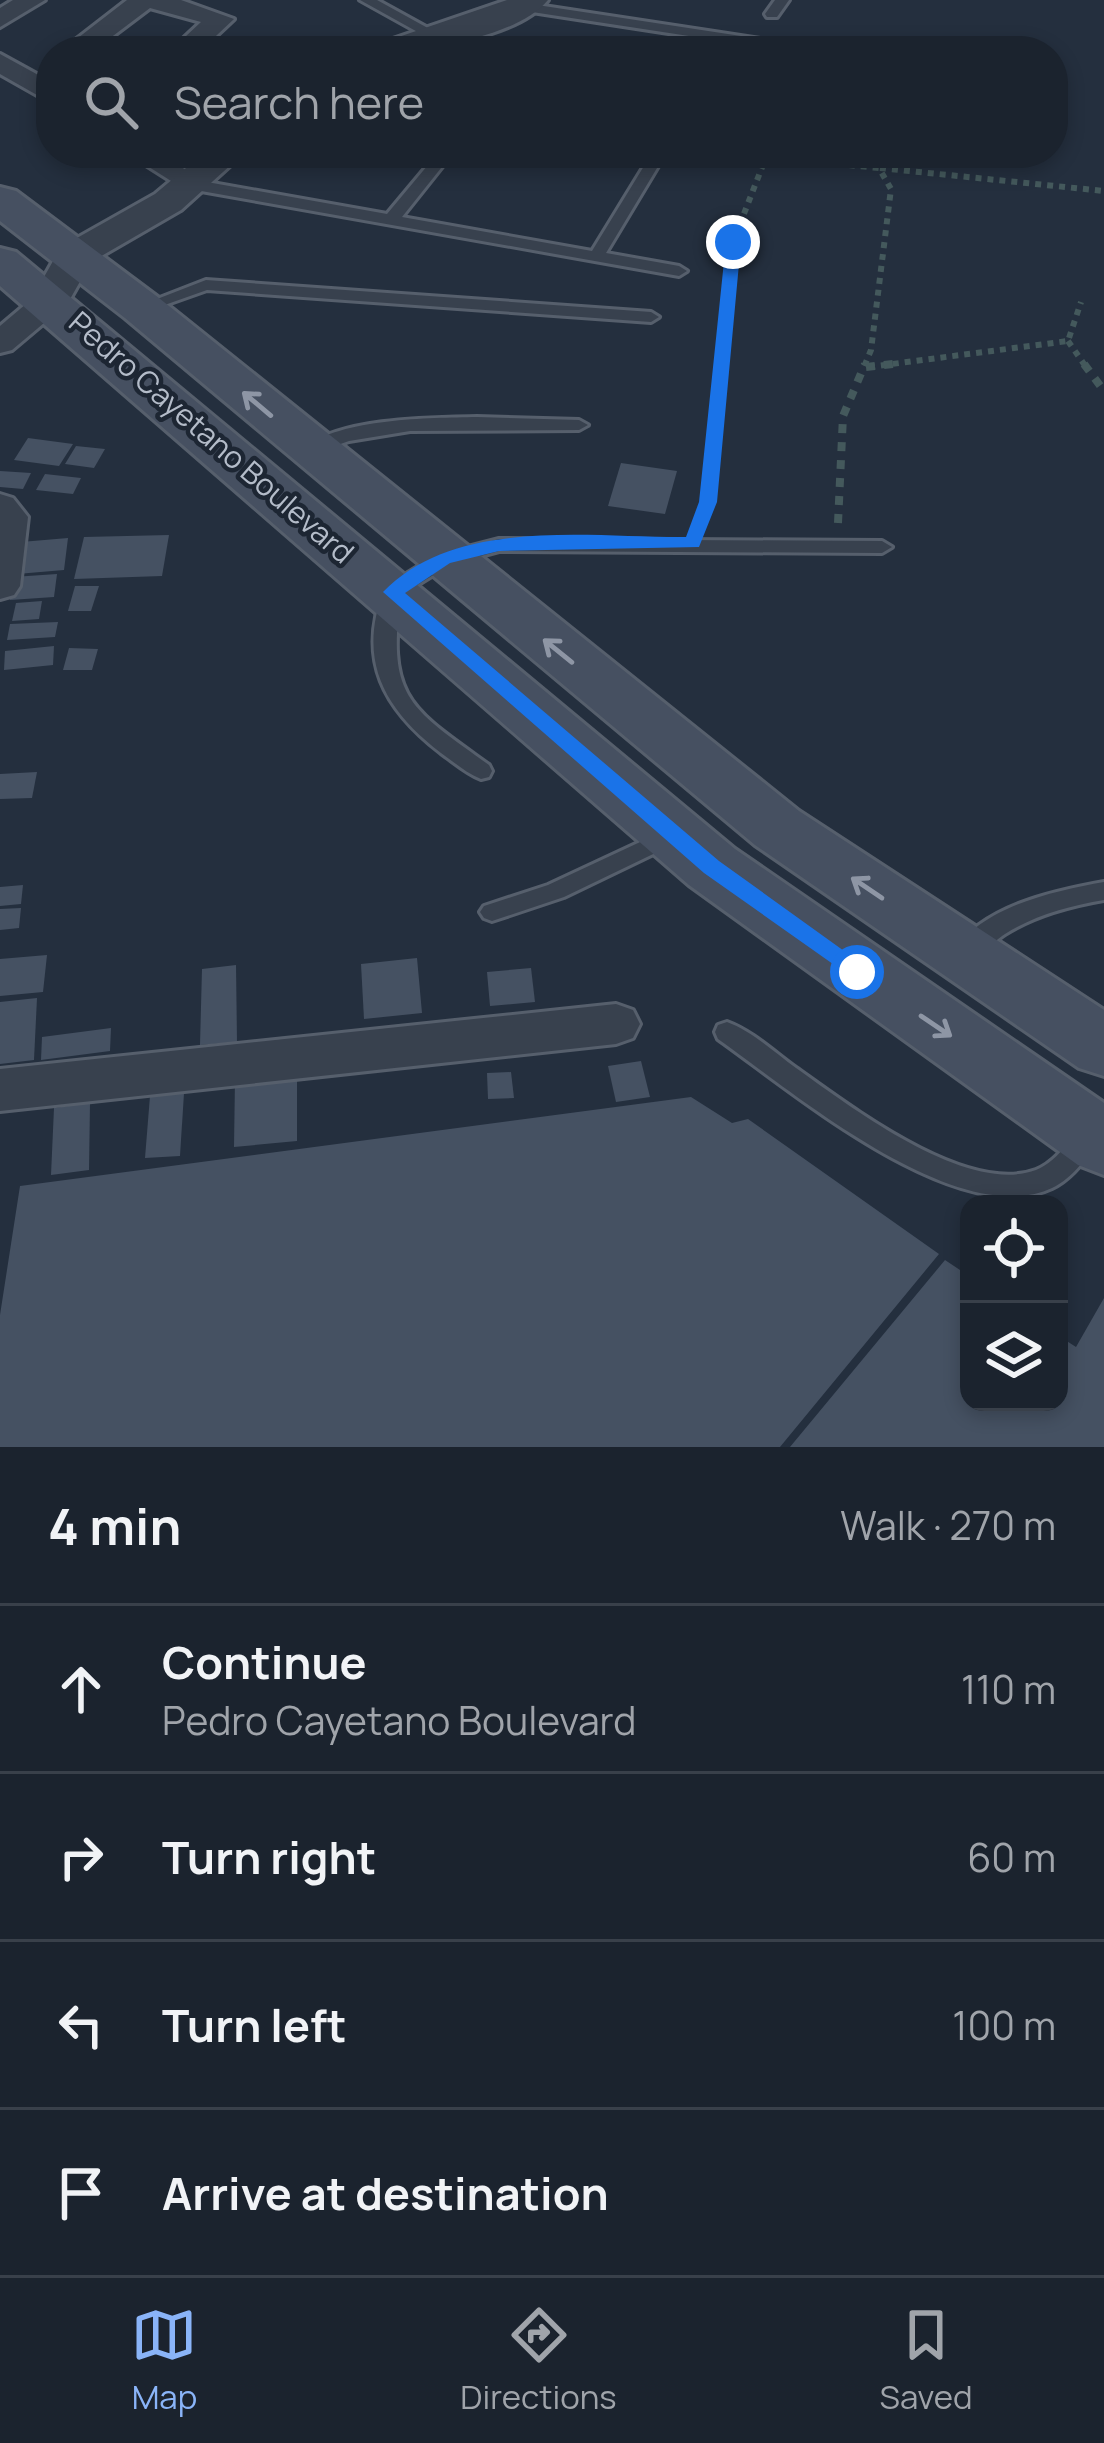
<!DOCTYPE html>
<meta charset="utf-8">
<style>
:root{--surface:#1b232e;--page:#282f3a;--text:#f1f3f6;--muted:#a0a4aa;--line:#39404a;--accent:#8ab4f8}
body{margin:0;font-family:Manrope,sans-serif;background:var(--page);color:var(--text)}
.controls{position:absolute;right:36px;bottom:36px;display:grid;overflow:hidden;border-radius:24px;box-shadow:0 6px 18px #0003}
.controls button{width:108px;height:108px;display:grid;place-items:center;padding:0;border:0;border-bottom:3px solid var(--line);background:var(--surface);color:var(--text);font:60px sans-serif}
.stop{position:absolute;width:36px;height:36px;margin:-27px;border:9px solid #1a73e8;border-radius:50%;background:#fff}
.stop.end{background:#1a73e8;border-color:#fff;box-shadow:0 3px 12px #0008}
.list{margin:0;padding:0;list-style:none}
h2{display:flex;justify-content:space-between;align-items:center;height:156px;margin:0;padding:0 48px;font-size:51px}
h2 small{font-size:39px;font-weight:400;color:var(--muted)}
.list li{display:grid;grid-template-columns:78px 1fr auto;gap:36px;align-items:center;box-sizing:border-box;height:168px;padding:0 48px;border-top:3px solid var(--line)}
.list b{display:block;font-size:45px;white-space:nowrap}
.list p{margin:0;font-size:39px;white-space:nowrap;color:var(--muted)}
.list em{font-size:39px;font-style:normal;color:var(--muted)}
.icon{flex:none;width:66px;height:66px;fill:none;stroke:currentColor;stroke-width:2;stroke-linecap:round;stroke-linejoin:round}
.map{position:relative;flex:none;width:1104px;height:1447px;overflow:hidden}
.search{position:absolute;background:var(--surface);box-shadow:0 6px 18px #0003;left:36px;right:36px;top:36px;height:132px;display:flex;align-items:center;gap:30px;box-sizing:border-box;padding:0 42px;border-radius:48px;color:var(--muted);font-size:45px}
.sheet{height:828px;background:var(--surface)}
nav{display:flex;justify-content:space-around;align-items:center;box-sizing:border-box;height:168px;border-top:3px solid var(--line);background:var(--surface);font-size:33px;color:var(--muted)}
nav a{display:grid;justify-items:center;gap:6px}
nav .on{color:var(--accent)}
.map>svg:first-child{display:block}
.building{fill:#455162}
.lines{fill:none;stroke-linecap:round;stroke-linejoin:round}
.service-casing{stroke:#565f6c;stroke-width:6}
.minor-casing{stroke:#565f6c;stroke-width:6}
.tertiary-casing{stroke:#565f6c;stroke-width:6}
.secondary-casing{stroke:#565f6c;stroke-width:6}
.path-far1{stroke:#44595c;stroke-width:6;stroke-dasharray:6 6;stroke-linecap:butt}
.path{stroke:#44595c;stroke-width:8;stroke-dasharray:9 9;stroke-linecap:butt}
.service{fill:#38414e;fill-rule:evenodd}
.minor{fill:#38414e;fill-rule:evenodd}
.tertiary{fill:#38414e;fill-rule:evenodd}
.secondary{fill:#465061;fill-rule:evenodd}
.oneway{stroke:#8e96a5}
.route{fill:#1a73e8}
.labels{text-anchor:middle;stroke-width:9;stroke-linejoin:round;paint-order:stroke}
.street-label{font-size:30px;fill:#b4bcc9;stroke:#1d2633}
</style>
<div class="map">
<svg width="1104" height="1447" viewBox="0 0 1104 1447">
<rect width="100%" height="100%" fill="#242f3e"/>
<!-- building -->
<g class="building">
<polygon points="28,438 73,444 59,466 14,460"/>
<polygon points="76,446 105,449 94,468 65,464"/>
<polygon points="621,463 677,471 665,514 608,506"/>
<polygon points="0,471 31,473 23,489 0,487"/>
<polygon points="45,474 81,478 73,494 36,490"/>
<polygon points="169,535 162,576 74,579 84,537"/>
<polygon points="68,538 64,570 17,574 21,542"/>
<polygon points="57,574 54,597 10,600 13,577"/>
<polygon points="75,586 99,586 91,611 68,611"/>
<polygon points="42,601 39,619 12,621 16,603"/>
<polygon points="58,622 55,637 7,640 10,624"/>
<polygon points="54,646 53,665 4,670 5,651"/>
<polygon points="69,648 98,649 92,670 63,670"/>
<polygon points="37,772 32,798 0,799 0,774"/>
<polygon points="23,885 21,904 0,906 0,887"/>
<polygon points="21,908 19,928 0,930 0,909"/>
<polygon points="47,955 43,992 0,996 0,959"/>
<polygon points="417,958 422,1013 364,1019 361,964"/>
<polygon points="236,965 237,1042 200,1045 202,969"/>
<polygon points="531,968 535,1002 490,1006 487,972"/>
<polygon points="37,998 34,1060 0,1064 0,1002"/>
<polygon points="111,1028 110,1051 41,1060 42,1037"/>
<polygon points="641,1061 650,1097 616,1102 608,1066"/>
<polygon points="511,1072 514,1098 488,1099 487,1073"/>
<polygon points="297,1074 297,1141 234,1147 235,1079"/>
<polygon points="184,1093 180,1156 145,1158 150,1096"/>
<polygon points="691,1097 732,1123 748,1119 939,1254 780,1447 0,1447 0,1315 20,1186"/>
<polygon points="90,1103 89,1170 51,1175 54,1108"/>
<polygon points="945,1260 969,1276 969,1402 1059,1402 1059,1336 1076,1347 1104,1298 1104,1447 790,1447"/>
</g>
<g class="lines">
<defs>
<g id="service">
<polygon points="360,0 377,0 444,37 432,40"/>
<polygon points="775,0 789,0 777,17 767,17 765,14"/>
<polygon points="524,3 813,47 820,51 786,51 519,10 519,4"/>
<polygon points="438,153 453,153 402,217 592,251 652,153 666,153 606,253 679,266 687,271 679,276 190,189 182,184 190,179 387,214"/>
<polygon points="206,280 651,312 659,317 651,322 207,290 142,313 134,308"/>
<path d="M477,417l102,3 9,5 -9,5 -169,1 -61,10 -37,13 -9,-6c40,-30 125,-30 174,-31z"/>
<path d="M499,539l383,2 10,6 -10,6 -383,-2 -48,13 -50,31c-15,103 9,113 88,170l3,6 -3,6 -8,2c-15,-6 -27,-17 -40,-26 -57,-44 -85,-93 -56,-166l52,-32z"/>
<polygon points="668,829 676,831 679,837 676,843 564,897 492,921 484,918 480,912 484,906 548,885"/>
<path d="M1104,882v18c-35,6 -69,15 -99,34 -16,10 -29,30 -48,25l-4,-7c30,-46 101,-61 151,-70z"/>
<path d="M727,1022c25,9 48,31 69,46 55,39 171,128 240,102 24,-9 41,-41 59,-59l9,-3v28c-15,17 -30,42 -52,52 -94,44 -259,-96 -334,-149l-3,-7 3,-7z"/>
</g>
<g id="minor">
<polygon points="13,0 45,0 0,27 0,8"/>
<polygon points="127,0 181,0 234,19 200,51 170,51 201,22 150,8 93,51 61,51"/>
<polygon points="0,54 51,82 51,103 0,74"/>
<polygon points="127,153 162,153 205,184 190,193"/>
<polygon points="51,290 63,293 67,300 63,307 12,350 0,353 0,326 39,293"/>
<polygon points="0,494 13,498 28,517 20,586 14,595 0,599"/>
<polygon points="616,1004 633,1010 640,1024 633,1038 616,1044 0,1111 0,1069"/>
</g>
<g id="tertiary">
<path d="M507,0h41c-32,39 -128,51 -175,51l5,-7z"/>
<polygon points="204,153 244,153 181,210 91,262 65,308 37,308 31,300 61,247 155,194"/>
</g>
<g id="secondary">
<polygon points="0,187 16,191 159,298 799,811 1104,1010 1104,1076 1079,1068 755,845 125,318 0,221"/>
<polygon points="0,248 16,252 735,849 1104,1103 1104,1175 1078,1165 689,885 0,286"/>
</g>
</defs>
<!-- service casing -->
<use href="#service" class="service-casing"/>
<!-- minor casing -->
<use href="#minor" class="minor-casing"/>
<!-- tertiary casing -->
<use href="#tertiary" class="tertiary-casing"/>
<!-- secondary casing -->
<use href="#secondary" class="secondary-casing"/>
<!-- path-far1 -->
<g class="path-far1">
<polyline points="880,168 1104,191"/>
<polyline points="1068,341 1086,367"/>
<polyline points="721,367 733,242 766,157 879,168 891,189 871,350 864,367"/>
<polyline points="869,367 1068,341 1081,302"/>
</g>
<!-- path -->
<g class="path">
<polyline points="1084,364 1104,391"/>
<polyline points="866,367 893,364"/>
<polyline points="838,523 843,416 865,364"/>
<polyline points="699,525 708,502 721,364"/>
</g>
<!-- service -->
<use href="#service" class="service"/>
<!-- minor -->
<use href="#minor" class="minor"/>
<!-- tertiary -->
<use href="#tertiary" class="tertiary"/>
<!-- secondary -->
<use href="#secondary" class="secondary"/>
</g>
<!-- one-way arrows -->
<defs><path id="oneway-shaft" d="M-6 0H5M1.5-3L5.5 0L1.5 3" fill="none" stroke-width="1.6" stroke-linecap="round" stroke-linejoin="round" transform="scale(3)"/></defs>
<g class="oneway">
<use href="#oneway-shaft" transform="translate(257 404) rotate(-140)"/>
<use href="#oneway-shaft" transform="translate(558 651) rotate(-141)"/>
<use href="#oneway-shaft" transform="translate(867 888) rotate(-146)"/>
<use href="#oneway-shaft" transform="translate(936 1026) rotate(34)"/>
</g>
<!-- route -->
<path class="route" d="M733,238l8,4 -24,260 -18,45 -200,4 -49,12 -45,30 314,268 146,105v13l-8,2 -153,-108 -321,-281c73,-76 208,-54 303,-55l13,-35 27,-260z"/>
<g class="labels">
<!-- street labels -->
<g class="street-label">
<text transform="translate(211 438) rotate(41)" y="10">Pedro Cayetano Boulevard</text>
</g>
</g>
</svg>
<div class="controls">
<button><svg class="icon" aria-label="locate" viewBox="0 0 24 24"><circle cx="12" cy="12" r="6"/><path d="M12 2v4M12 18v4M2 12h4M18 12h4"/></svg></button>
<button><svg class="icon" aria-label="layers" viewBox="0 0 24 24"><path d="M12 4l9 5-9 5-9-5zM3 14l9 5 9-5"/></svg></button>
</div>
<div class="stop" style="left:857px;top:972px"></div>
<div class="stop end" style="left:733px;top:242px"></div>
<div class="search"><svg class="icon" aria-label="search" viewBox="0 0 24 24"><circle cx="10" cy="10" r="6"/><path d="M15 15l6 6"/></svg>Search here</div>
</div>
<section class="sheet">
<h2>4 min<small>Walk · 270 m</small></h2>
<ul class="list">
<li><svg class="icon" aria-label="ahead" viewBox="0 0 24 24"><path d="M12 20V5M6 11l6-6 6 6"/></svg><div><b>Continue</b><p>Pedro Cayetano Boulevard</p></div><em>110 m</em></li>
<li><svg class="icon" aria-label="right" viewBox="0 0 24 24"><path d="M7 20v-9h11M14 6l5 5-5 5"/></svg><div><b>Turn right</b></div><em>60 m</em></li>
<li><svg class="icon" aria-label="left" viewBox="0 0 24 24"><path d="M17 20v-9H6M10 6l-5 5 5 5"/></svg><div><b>Turn left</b></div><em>100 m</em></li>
<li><svg class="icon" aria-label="arrive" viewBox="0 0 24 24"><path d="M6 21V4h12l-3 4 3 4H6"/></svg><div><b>Arrive at destination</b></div></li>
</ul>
</section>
<nav>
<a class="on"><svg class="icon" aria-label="map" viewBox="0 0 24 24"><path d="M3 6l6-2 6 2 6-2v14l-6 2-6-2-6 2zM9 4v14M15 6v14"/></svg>Map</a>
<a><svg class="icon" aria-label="directions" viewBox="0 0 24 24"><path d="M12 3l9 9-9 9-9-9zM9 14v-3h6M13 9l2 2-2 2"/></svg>Directions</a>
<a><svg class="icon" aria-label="saved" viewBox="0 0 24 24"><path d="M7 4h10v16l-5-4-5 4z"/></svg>Saved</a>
</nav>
